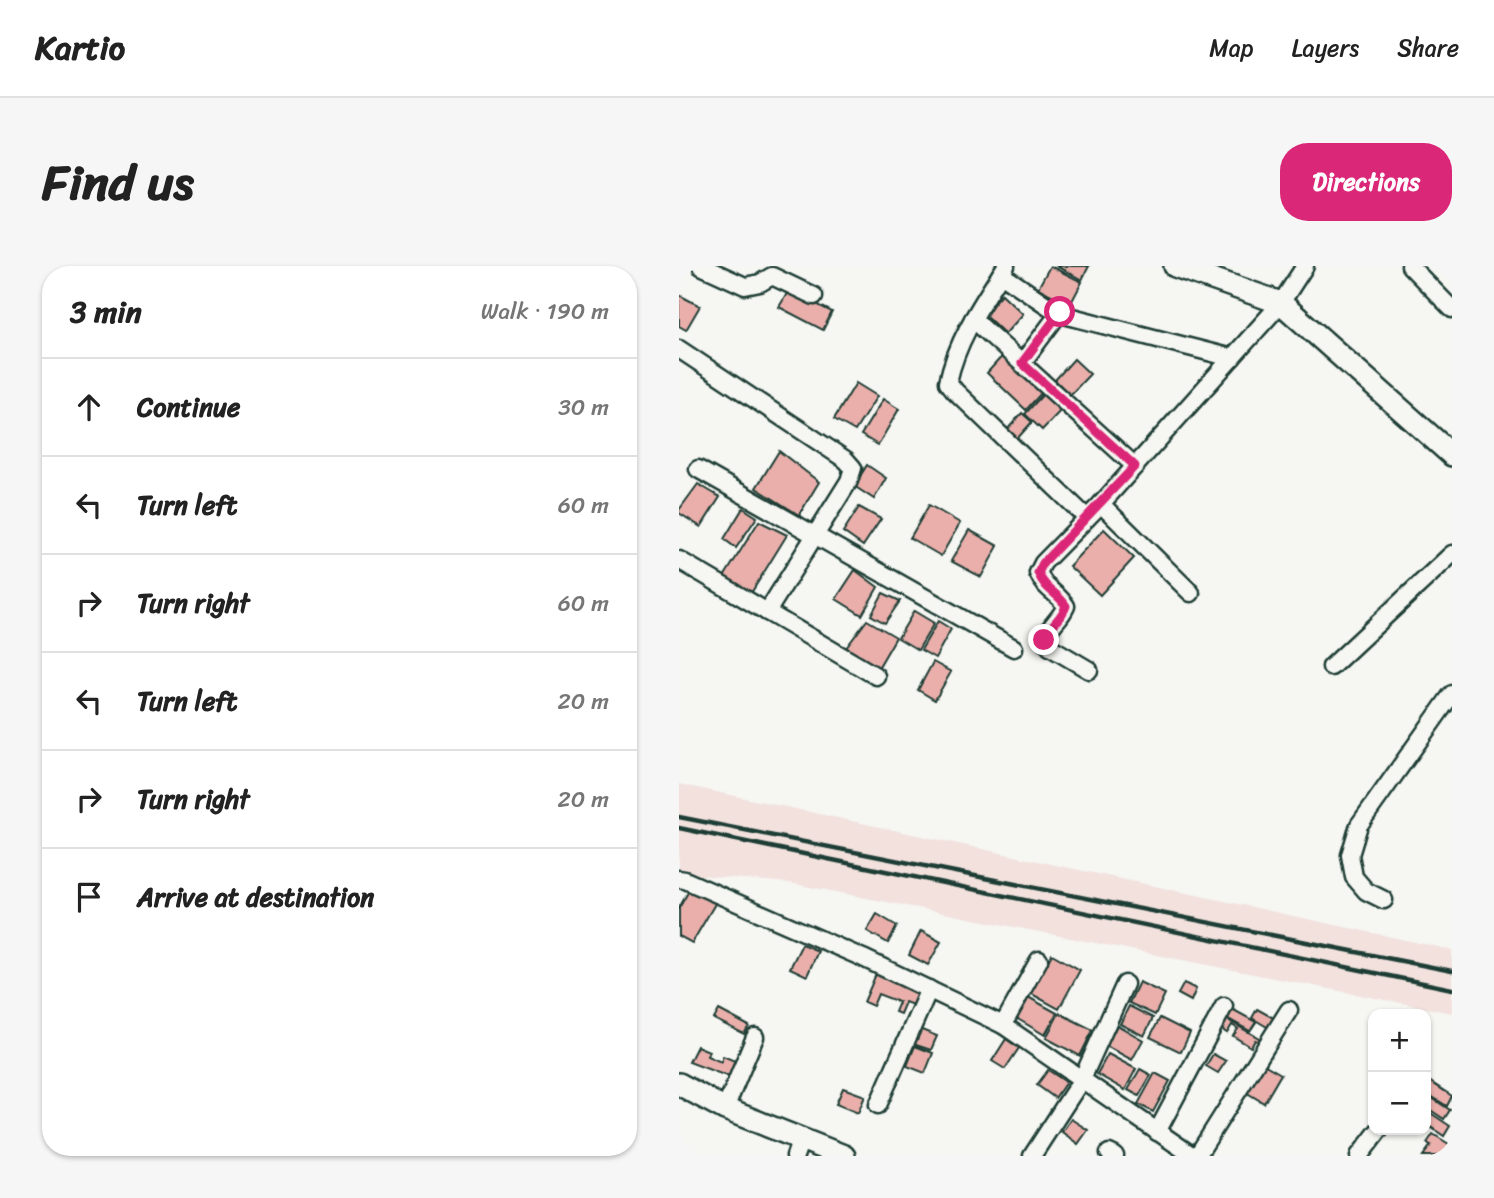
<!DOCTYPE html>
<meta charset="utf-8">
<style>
:root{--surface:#fff;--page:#f6f6f6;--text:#222;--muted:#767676;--line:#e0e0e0;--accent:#db2777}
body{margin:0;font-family:Sriracha,sans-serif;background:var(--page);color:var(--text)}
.controls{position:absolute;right:21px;bottom:21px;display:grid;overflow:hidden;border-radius:14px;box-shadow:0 2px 5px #0004}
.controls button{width:63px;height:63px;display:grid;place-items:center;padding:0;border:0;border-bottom:2px solid var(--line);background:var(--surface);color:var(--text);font:35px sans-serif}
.stop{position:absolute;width:21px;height:21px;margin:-16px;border:5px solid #db2777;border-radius:50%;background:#fff}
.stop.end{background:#db2777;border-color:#fff;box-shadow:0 2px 7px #0008}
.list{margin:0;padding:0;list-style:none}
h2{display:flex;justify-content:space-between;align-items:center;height:91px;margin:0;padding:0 28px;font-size:30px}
h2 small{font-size:23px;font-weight:400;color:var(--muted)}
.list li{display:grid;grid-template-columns:46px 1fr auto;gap:21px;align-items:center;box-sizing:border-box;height:98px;padding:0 28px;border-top:2px solid var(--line)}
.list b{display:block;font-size:26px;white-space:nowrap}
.list em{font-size:23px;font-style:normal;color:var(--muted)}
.icon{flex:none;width:38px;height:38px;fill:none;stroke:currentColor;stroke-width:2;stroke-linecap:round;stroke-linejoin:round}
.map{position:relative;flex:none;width:773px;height:890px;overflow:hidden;border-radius:28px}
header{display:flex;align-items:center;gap:42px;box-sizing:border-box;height:98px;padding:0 35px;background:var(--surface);border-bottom:2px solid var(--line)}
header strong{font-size:33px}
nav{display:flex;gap:38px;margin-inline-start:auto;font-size:24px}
.intro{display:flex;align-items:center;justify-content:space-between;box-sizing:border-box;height:168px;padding:0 42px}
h1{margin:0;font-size:49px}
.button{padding:18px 32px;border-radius:28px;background:var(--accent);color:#fff;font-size:24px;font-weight:700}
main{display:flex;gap:42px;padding:0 42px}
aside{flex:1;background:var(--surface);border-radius:28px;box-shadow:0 2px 5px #0004}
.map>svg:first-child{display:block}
.built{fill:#f2e1dd}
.building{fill:#eaafab;stroke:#1f3d34;stroke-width:2}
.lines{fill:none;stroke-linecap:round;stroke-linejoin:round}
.minor-casing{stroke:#1f3d34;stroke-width:21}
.tertiary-casing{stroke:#1f3d34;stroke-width:26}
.minor{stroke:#f6f6f2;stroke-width:16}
.tertiary{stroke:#f6f6f2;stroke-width:21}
.rail{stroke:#1f3d34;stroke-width:4.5}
.route{stroke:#db2777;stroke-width:9}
</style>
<header>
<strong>Kartio</strong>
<nav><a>Map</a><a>Layers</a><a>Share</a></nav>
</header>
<div class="intro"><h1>Find us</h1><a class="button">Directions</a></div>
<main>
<aside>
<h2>3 min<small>Walk · 190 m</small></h2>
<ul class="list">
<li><svg class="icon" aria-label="ahead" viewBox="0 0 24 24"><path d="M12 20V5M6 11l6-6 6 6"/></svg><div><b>Continue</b></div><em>30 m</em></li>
<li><svg class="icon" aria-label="left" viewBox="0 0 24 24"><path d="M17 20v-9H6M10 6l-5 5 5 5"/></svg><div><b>Turn left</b></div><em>60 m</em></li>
<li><svg class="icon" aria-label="right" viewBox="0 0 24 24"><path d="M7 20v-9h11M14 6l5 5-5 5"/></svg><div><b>Turn right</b></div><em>60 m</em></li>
<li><svg class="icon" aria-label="left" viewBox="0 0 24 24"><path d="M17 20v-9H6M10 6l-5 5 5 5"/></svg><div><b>Turn left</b></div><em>20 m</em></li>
<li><svg class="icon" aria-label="right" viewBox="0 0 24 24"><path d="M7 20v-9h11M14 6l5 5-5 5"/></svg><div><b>Turn right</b></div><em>20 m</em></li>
<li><svg class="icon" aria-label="arrive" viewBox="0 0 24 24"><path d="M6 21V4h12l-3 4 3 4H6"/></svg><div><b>Arrive at destination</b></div></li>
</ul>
</aside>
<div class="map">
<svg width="773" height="890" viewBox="0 0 773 890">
<rect width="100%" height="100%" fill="#f6f6f2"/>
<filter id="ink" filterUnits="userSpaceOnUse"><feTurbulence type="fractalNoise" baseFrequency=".0143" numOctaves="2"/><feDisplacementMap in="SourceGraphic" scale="14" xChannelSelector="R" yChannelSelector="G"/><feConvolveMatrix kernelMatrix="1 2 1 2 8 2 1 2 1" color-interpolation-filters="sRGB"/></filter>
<g filter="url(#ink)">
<!-- built -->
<polygon class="built" points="0,518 773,684 773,747 111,617 0,607"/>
<!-- building -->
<g class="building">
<polygon points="371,0 403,16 391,39 359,22"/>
<polygon points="377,0 410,0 403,14"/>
<polygon points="110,24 153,46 144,64 100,41"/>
<polygon points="323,28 344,48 326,68 305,48"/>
<polygon points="0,29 21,40 7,64 0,60"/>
<polygon points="325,88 365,124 347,144 308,107"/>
<polygon points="395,93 411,108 391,129 376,114"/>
<polygon points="177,117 198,130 176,165 155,153"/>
<polygon points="367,125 384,142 363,164 346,148"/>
<polygon points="204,133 220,143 199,179 182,169"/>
<polygon points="343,147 353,156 337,174 327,165"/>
<polygon points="100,185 140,216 120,249 77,222"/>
<polygon points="188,199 207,212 195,233 175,220"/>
<polygon points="19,218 41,231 22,261 0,247 0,244"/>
<polygon points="250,239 281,257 262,290 231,272"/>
<polygon points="180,241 202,253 184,280 164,266"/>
<polygon points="64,242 78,251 57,282 45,273"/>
<polygon points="80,255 108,269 69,332 45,311"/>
<polygon points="425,263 455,292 421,329 390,300"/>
<polygon points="290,264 319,280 302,311 272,295"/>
<polygon points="176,304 199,321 183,349 157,333"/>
<polygon points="204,327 221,335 206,357 192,349"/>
<polygon points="235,345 255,357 239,384 219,372"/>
<polygon points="188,354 217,371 199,402 167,382"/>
<polygon points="259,355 272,363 256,392 242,384"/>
<polygon points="254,396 272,406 256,434 239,424"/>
<polygon points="12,621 37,636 13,677 0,670 0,642"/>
<polygon points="198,648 218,660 209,677 188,665"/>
<polygon points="242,665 262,676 249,699 230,689"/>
<polygon points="123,678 139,685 128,710 111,702"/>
<polygon points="373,688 401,704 380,743 351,727"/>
<polygon points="197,708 244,727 239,741 226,736 221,748 216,746 220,736 199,728 194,740 185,736"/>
<polygon points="460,716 486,728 476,749 450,737"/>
<polygon points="505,717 517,723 512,735 499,728"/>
<polygon points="349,731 378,747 366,769 337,752"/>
<polygon points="450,740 474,752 465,770 441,758"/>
<polygon points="551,742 577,756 571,765 546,751"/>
<polygon points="578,743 600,755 595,765 573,752"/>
<polygon points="40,744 70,760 65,768 35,753"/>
<polygon points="380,747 414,764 401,790 367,772"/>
<polygon points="481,752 511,767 502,786 471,771"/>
<polygon points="545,752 585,775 581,776 576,774 572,781 554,770 559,763 553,759 548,767 540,762"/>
<polygon points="438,759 464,774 453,794 427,780"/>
<polygon points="240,763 258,770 252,784 234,778"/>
<polygon points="327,773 340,782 326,803 313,795"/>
<polygon points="18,780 30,785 28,790 42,796 44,790 56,795 50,811 10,796"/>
<polygon points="236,780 254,787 246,807 228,800"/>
<polygon points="429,788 457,803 446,824 418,808"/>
<polygon points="534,788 547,795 539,807 527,800"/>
<polygon points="581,796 602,808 585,837 565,825"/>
<polygon points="461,803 472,809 460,830 449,824"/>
<polygon points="369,804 387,816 376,832 358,819"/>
<polygon points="476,807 491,815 474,846 459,838"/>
<polygon points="747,813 773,830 768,840 747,827"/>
<polygon points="164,822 186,830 179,847 157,838"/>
<polygon points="747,828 771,844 765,853 747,841"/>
<polygon points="747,844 771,860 765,870 747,858"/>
<polygon points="392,853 409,864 399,878 383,866"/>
<polygon points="754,868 773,880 773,890 744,890 752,879 748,877"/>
</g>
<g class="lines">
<defs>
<g id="minor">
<polyline points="22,0 66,20 81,17 93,10 135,30"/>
<path d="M327,0c-23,36 -49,73 -58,116l7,9 132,127"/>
<polyline points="731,0 773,43"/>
<polyline points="322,8 369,40 389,50 553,92"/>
<polyline points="294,53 456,200"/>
<polyline points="0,83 167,194 174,202 170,215 88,346"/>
<polyline points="343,97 381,46"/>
<polyline points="19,203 335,382"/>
<polyline points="422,238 512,327"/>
<polyline points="0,294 197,410"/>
<polyline points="652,401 773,288"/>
<path d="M410,404l-39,-23 -6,-7c6,-16 16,-20 22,-34 -9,-14 -20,-15 -28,-33l5,-10 58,-59 180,-201 24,-37"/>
<polyline points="0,613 6,614 184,692 324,759 514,890"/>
<polyline points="705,634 687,625 675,611 671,589 680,559 773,428"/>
<polyline points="324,759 360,694"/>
<polyline points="199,839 250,723"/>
<polyline points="46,843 76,771"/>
<polyline points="478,866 545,740"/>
<polyline points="430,887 436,890"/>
<polyline points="116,890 122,873"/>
<polyline points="353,890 403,813 446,718"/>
<polyline points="518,890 610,744"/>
<polyline points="680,890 700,864"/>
</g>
<g id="tertiary">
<polyline points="496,0 602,37 773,189"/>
<polyline points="0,818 46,843 165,890"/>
</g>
</defs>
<!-- minor casing -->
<use href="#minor" class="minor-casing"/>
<!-- tertiary casing -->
<use href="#tertiary" class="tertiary-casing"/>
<!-- minor -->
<use href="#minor" class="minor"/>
<!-- tertiary -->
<use href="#tertiary" class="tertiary"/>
<!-- rail -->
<g class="rail">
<polyline points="0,551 773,705"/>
<polyline points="0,562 773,723"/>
</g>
</g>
</g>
<g class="lines" filter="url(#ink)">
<!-- route -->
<path class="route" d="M365,374c6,-16 17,-20 22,-34 -9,-14 -20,-15 -28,-33l5,-10 92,-97 -113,-103 38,-51"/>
</g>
</svg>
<div class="controls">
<button>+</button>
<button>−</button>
</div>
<div class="stop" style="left:381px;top:46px"></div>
<div class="stop end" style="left:365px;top:374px"></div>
</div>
</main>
